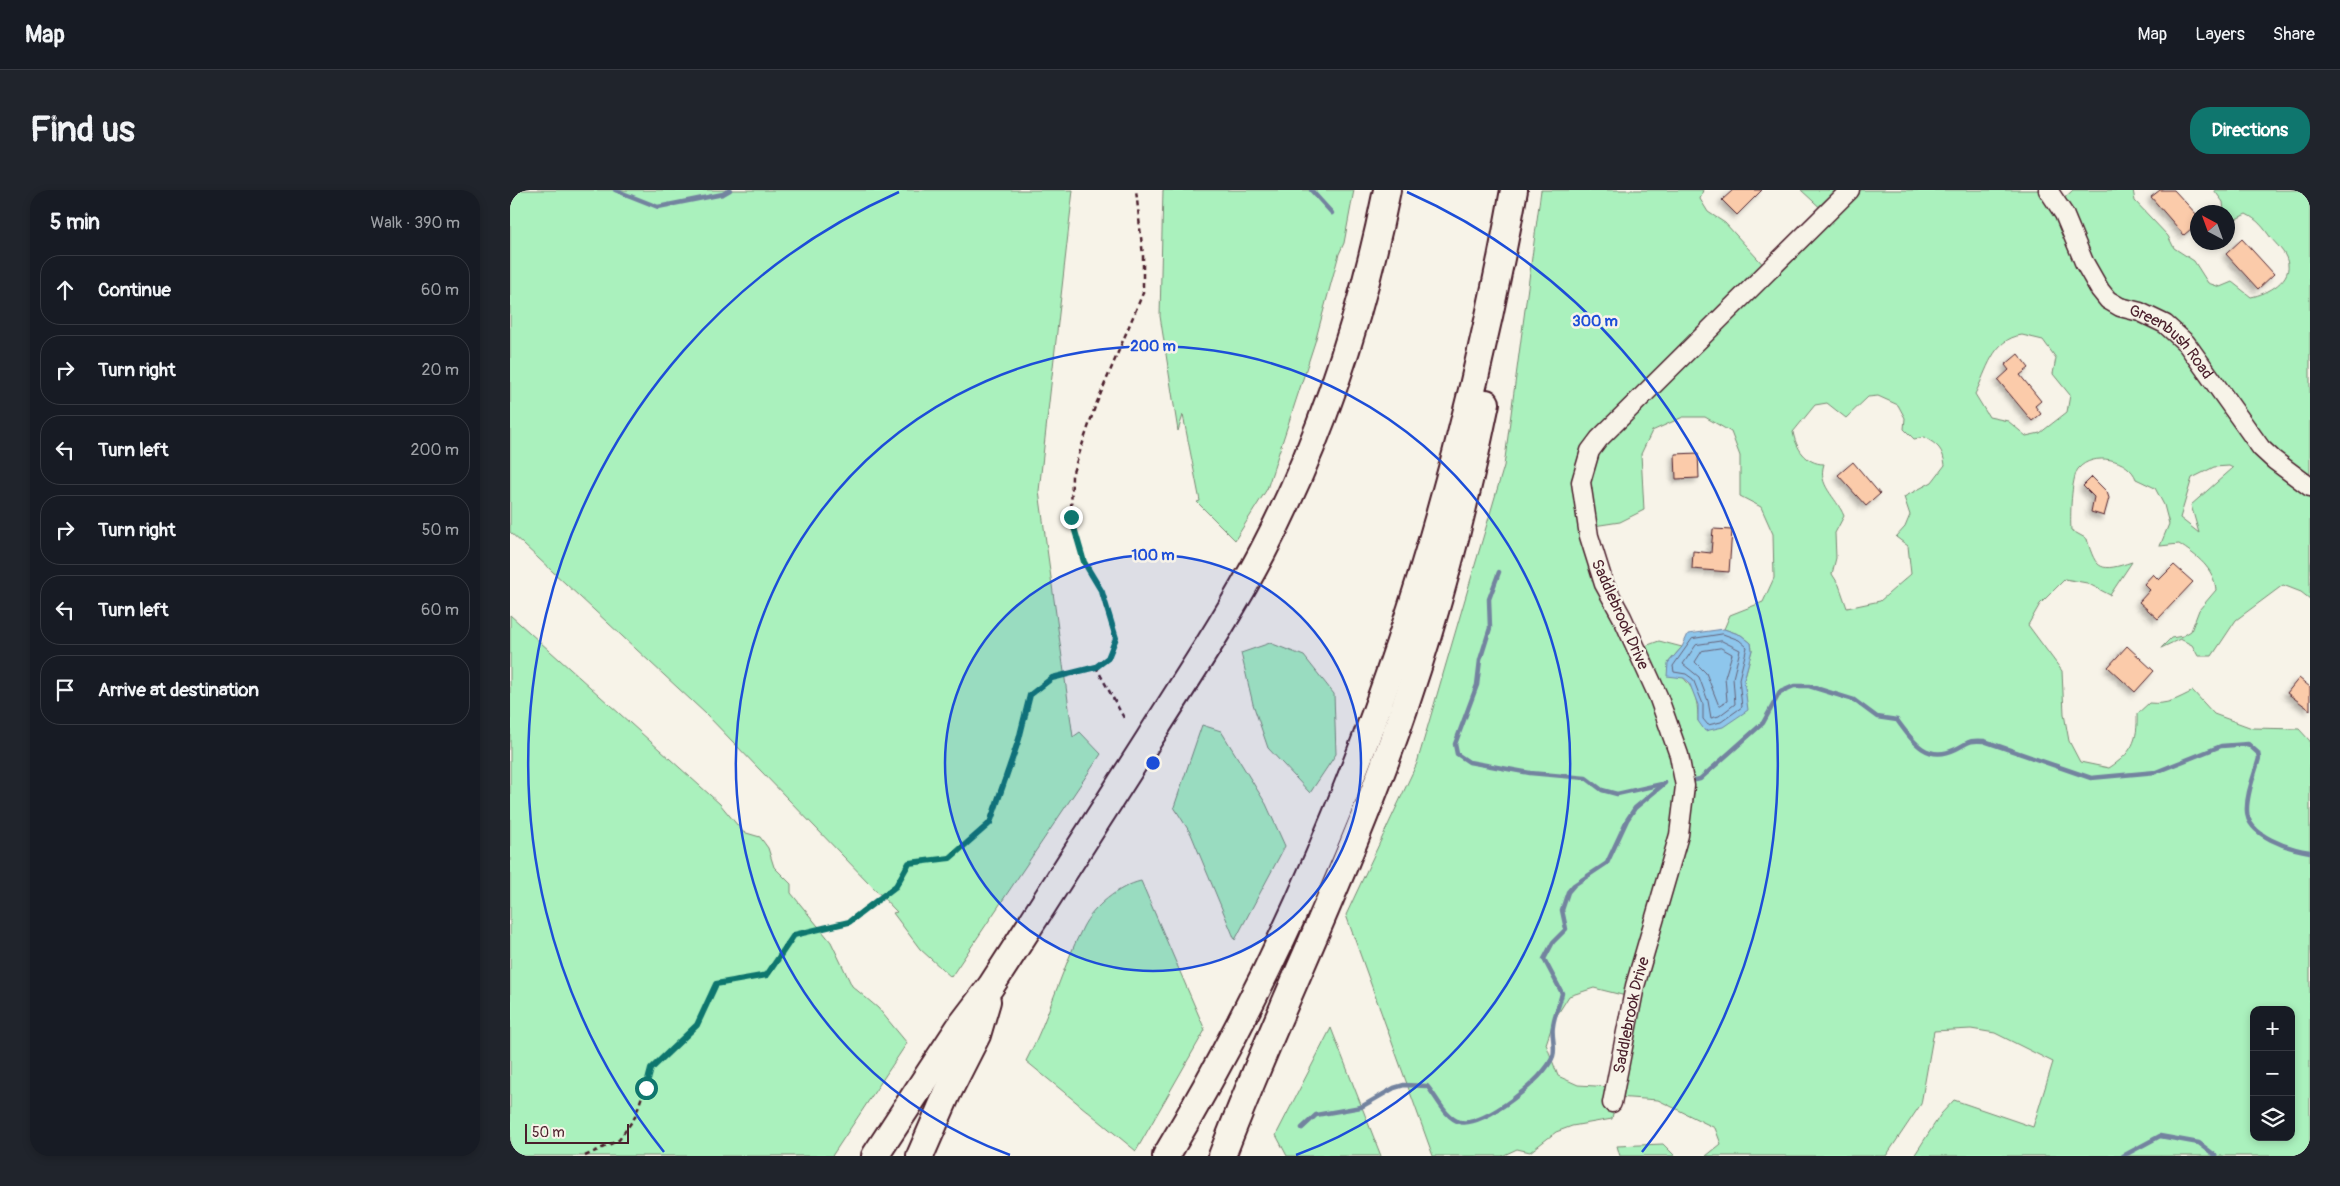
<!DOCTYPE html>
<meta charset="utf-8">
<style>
:root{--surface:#171b24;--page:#20242c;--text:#f1f3f6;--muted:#9ea1a6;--line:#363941;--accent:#0f766e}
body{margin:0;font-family:Pangolin,sans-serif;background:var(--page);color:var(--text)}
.controls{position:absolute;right:15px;bottom:15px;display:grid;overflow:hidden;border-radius:10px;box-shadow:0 2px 8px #0003}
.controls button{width:45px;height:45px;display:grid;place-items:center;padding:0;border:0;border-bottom:1px solid var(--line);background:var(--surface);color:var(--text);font:25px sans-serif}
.compass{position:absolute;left:1680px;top:15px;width:45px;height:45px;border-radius:50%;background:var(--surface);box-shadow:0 2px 8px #0003;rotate:319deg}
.scale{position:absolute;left:15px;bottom:12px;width:104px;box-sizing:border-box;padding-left:5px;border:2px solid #4a1f2b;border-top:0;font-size:14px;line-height:18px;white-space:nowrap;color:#4a1f2b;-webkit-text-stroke:4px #f7f3e8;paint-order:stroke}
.stop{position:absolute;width:15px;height:15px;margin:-11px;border:4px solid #0f766e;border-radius:50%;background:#fff}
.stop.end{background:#0f766e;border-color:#fff;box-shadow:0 1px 5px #0008}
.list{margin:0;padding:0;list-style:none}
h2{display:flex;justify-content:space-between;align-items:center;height:65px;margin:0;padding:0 20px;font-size:21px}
h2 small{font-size:16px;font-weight:400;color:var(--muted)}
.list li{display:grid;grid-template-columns:32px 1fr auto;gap:15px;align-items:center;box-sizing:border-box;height:70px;margin:0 10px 10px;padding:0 10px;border:1px solid var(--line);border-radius:20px}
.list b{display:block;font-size:19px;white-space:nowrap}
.list em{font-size:16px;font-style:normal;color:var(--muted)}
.icon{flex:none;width:28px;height:28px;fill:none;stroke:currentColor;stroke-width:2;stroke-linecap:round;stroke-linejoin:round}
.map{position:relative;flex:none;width:1800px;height:966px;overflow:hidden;border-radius:20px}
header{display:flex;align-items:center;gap:30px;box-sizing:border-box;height:70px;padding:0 25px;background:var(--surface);border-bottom:1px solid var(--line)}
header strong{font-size:24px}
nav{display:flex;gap:28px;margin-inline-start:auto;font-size:18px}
.intro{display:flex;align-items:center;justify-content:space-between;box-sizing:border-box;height:120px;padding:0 30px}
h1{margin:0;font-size:35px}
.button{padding:12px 22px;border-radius:20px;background:var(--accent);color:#fff;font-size:18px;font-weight:700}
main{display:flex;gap:30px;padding:0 30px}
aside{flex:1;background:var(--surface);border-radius:20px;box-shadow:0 2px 8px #0003}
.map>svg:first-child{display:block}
.green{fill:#aaf1bd;stroke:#7a8874;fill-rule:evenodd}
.water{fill:#8ec6ec;stroke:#73839f}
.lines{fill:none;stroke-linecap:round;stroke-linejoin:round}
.shore{stroke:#656278;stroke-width:1}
.stream{stroke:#73839f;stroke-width:4.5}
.building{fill:#fbcbaa;stroke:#4a1f2b;filter:url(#shadow)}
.minor-casing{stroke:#4a1f2b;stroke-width:21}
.highway-casing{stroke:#4a1f2b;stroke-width:30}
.path{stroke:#4a1f2b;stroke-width:2.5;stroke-dasharray:5 4;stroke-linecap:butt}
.minor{stroke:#f7f3e8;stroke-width:18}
.highway{stroke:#f7f3e8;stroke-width:26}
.route{stroke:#0f766e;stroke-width:6}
.ring{fill:none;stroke:#1d4ed8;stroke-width:2.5}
.labels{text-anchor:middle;stroke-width:5;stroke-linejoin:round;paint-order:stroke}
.street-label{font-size:16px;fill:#4a1f2b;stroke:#f7f3e8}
.centre{fill:#1d4ed8;stroke:#f7f3e8;stroke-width:2.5}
.ring-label{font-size:15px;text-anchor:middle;font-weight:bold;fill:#1d4ed8;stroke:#f7f3e8;stroke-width:5;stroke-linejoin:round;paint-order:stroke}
</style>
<header>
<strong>Map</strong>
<nav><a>Map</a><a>Layers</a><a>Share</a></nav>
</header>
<div class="intro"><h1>Find us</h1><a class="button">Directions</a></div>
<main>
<aside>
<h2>5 min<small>Walk · 390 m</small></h2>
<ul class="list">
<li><svg class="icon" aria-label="ahead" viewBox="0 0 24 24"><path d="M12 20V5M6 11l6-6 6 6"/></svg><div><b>Continue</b></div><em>60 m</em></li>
<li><svg class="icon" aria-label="right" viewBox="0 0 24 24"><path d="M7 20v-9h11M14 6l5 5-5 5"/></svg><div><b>Turn right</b></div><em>20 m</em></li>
<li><svg class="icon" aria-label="left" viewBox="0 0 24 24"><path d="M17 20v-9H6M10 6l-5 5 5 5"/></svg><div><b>Turn left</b></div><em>200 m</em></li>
<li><svg class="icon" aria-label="right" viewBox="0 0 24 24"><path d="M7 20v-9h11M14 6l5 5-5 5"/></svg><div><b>Turn right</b></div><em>50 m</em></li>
<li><svg class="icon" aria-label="left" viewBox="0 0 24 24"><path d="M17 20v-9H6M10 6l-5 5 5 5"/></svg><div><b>Turn left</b></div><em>60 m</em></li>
<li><svg class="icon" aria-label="arrive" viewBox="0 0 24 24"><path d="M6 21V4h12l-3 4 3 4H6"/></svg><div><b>Arrive at destination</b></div></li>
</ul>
</aside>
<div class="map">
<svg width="1800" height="966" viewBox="0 0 1800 966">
<defs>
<filter id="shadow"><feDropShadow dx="-3.5" dy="3.5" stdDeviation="2.5" flood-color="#0004"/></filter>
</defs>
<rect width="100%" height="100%" fill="#f7f3e8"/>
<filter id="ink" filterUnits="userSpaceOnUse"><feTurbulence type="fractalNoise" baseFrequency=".02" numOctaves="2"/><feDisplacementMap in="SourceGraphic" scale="10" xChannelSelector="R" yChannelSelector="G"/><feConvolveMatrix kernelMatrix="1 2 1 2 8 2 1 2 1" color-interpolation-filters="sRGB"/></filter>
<g filter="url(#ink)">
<!-- green -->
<g class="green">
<polygon points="0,0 563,0 529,301 563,547 570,542 591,564 441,787 410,759 383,723 387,722 196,524 0,342"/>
<polygon points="653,0 844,0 834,53 829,64 805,152 757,299 725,350 687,312 690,311 673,225 668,241 650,126"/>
<path d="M1031,0h162l-3,9 8,13 17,11 43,47 58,-57 -25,-23h247l11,13 14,-13h60l2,11 33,35 6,12 20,13 14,22 12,4 12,-5 19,15c16,-3 43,-17 36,-37 -2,-8 -11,-16 -16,-22 -8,-11 -13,-18 -25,-24l-18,9v-11h-4l-1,-10 -9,-12h96v409l-9,-7 -18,-7 -47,35 -24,36h-14l-6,-11 -12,-6 -19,9 10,-10 12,-2 8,-5 8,-21 17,-20c-2,-22 -19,-34 -37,-46l-19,2 9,-22 -5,-19 -9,-17 -19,-9c-7,-20 -43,-28 -58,-10 -7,10 -8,48 -7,61l16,9c9,32 14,33 45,23l-22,33 -23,-12 -22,-4 -25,25 -12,21 34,46 2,43 5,27 11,21 29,6c23,-15 29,-27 28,-54l12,-11c19,2 28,-4 44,-12l21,23 38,14 47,1 11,12v415h-396l27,-42 13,-14 79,27 20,-65 -58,-29 -24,-4 -37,2 -13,73 -35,52h-180l15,-12 -6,-16 -57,-28 -42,-3 -4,22 -40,7 -16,6 -26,20 -13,-3 -15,7h-69l-87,-241 71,-152 87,-297zM1512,145l21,5 13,18 -3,16 17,21 -3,17 -27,21 -14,3 -18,-15 -19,-4 -14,-23c12,-23 17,-55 47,-59zM1368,206l20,9 7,13 -1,11 10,10 10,-2c14,8 19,12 21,28l-13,17 -28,15 6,18 -5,12 -9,10 12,9 3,28 -31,27 -33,7 -8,-23 -7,-11 4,-16 -1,-25 9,-17c-8,-20 -27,-30 -20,-52 -18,0 -28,-16 -31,-32l22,-27 12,-2 19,15 22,-21zM1173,227h22l26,15 9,24v40l21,11 12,27 1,44 -11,24 -33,13 -6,14 17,6 10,8 1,7 -8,30 3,27 -49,14c0,-32 -8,-37 -30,-58l14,-16 -23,-6 -22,8 -50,-122 33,-5 24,-12 -3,-56 11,-23zM1719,276l4,2 -42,37 8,28 -19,-15 12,-40 22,-11zM1084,798l36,9 -17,90 -35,-2 -20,-9 -12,-32 8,-24 15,-24zM1744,820h37v127h-37z"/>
<polygon points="0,425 210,614 233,642 250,647 258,658 264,677 281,694 281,703 321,752 342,796 368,818 397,853 322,966 0,966"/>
<polygon points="760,453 794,466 824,504 826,564 800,603 758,558 743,514 731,463"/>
<polygon points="692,535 711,541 756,614 775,656 725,750 681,644 664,617"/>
<path d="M631,691l64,149 -69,121 -110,-90c23,-43 35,-91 57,-134 10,-20 36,-41 58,-46z"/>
<polygon points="821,838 871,966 777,966 766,945"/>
<polygon points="1153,954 1165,966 1110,966 1107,956"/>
</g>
<!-- water -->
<polygon class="water" points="1214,439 1231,445 1241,453 1242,460 1234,490 1238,520 1213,537 1195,541 1188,531 1188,515 1179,492 1174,488 1157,486 1158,473 1172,457 1178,444"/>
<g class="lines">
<!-- shore -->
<g class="shore">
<polygon points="1213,444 1229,450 1237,457 1229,489 1232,517 1211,532 1198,535 1193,529 1193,514 1183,489 1176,484 1164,482 1163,476 1182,449"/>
<polygon points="1212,451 1230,460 1223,488 1225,514 1209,526 1201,528 1198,511 1189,487 1173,474 1186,455"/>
<polygon points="1211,458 1222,464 1215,487 1217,511 1209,516 1196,483 1185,472 1192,461"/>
</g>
<!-- stream -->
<g class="stream">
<polyline points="105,0 148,17 213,4 220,0"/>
<polyline points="801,0 822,23"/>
<polyline points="989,382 979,409 980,438 970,470 967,495 945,554 947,564 959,572 1020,583 1076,588 1092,600 1107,604 1152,594"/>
<path d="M1181,591l9,-2 63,-56 17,-31 14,-6h15l45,14 23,17 20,3c16,22 30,43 59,29 14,-7 11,-9 28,-8l107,37 65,-6 65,-26 27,-2 10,9 1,5c-4,16 -13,36 -12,53 0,25 43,38 63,41"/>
<path d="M792,938l14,-13 45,-8 33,-19 10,-3 23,1c10,11 17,31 33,36 23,6 86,-44 93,-66 3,-9 -2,-21 0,-30 1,-11 7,-22 9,-33l-18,-34 9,-17 13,-13 -4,-19 6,-18 6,-7 33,-22 20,-43 8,-12 30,-25"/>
<polyline points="1613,966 1650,946 1689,953 1706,966"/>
</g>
</g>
<!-- building -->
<g class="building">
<polygon points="1223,0 1252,0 1227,25 1212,10"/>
<polygon points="1650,0 1664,0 1688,26 1688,33 1674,45 1641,7"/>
<polygon points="1732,49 1764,84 1748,99 1716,64"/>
<polygon points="1508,164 1519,178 1510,185 1531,211 1525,216 1531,224 1522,231 1488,190 1499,180 1495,175"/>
<polygon points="1188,263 1189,288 1166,289 1165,264"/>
<polygon points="1343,272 1370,304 1356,316 1328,285"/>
<polygon points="1582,287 1597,302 1599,308 1594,326 1581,322 1584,307 1573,296"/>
<polygon points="1203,339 1222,340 1219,382 1182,379 1183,361 1201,363"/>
<polygon points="1664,375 1683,392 1648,429 1629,412 1640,400 1634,394 1643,384 1649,390"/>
<polygon points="1617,456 1644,481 1625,502 1598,477"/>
<polygon points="1789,488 1800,497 1800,520 1777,503"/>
</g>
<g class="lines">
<defs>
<g id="minor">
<path id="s1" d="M1538,0l16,24 20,48 16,28 8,10 12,7 20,5 25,12 21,19 75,105 13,12 36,27"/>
<path id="s2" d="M1102,913l23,-117 44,-151 6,-49 -6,-31 -21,-59 -36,-79 -18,-33 -15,-48 -8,-54 9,-31 9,-12 251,-249"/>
</g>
<g id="highway">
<path d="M365,966l84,-128 32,-42c53,-82 105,-164 158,-247 39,-62 80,-123 114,-188 59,-113 99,-236 124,-361"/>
<polyline points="410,966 437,904 467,845 477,811"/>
<path d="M656,966c178,-297 287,-626 348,-966"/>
<path d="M712,966c48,-126 108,-248 156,-375 47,-123 82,-248 108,-378"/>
</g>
</defs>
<!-- minor casing -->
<use href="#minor" class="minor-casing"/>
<!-- highway casing -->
<use href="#highway" class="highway-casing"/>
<!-- path -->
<g class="path">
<polyline points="614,528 586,477 598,468 606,448 592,402 574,372 561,327 562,285 585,217 633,103 633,66 626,0"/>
<polyline points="75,966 109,950 125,927 141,879 187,835 206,794 257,785 284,745 339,732 386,696 399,673 440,668 479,633 509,549 520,505 542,488 586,477"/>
</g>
<!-- minor -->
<use href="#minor" class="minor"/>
<!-- highway -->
<use href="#highway" class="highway"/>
</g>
</g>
<g class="lines" filter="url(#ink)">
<!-- route -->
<polyline class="route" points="136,898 141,879 187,835 206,794 257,785 284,745 339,732 386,696 399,673 440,668 480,633 509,549 520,505 542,488 586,477 598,468 606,448 592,402 574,372 561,327"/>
</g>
<!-- distance rings -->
<circle cx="643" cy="573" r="208" fill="#1d4ed8" fill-opacity=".12"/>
<g class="ring">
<circle cx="643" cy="573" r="208"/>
<path d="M500 965A417 417 0 1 1 786 965"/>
<path d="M154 962A625 625 0 0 1 389 2M897 2A625 625 0 0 1 1132 962"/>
</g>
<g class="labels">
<!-- street labels -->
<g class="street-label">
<text dy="6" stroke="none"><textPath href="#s1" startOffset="204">Greenbush Road</textPath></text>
<text transform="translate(1111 424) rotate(66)" y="6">Saddlebrook Drive</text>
<text dy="6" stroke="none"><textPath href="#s2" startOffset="90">Saddlebrook Drive</textPath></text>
</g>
</g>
<circle cx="643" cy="573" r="8" class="centre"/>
<g class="ring-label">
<text x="1085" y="136">300 m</text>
<text x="643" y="161">200 m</text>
<text x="643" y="370">100 m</text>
</g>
</svg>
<div class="controls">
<button>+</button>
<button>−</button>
<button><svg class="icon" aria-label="layers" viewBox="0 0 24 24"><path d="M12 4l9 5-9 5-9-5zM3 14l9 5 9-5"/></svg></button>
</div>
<svg class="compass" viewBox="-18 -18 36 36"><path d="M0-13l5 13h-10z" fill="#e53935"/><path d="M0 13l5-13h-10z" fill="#9ea1a6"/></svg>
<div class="scale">50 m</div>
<div class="stop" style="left:136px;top:898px"></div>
<div class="stop end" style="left:561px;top:327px"></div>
</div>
</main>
